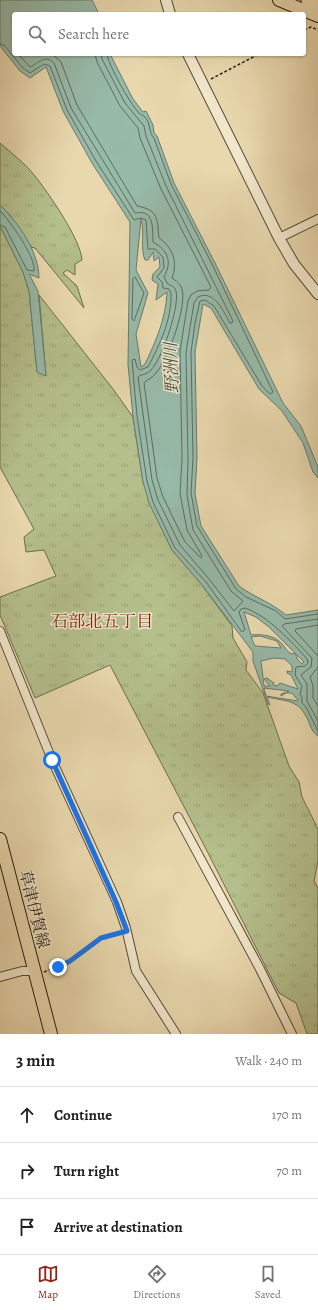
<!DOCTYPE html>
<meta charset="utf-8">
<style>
:root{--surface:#fff;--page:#f6f6f6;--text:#202124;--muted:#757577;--line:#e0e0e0;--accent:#8f2418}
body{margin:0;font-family:Alegreya,"Noto Serif JP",serif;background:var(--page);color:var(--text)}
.stop{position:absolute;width:12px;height:12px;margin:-9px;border:3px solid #1a73e8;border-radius:50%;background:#fff}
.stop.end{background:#1a73e8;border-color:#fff;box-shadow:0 1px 4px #0008}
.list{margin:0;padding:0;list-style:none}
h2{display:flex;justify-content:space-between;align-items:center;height:52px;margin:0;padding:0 16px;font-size:17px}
h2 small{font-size:13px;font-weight:400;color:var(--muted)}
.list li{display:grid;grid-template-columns:26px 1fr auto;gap:12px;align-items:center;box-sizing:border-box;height:56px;padding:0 16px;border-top:1px solid var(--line)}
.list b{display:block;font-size:15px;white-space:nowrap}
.list em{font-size:13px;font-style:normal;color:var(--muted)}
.icon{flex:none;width:22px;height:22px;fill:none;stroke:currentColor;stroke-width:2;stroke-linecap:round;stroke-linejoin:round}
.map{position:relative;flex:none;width:318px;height:1034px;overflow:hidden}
.search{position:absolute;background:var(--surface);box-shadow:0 1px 3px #0004;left:12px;right:12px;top:12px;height:44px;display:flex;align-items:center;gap:10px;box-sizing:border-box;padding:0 14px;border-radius:4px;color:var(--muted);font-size:15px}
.sheet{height:220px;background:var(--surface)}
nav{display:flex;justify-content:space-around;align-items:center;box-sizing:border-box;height:56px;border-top:1px solid var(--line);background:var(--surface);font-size:11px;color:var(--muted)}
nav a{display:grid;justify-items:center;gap:2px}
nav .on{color:var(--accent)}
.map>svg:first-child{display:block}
.grass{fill:url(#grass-tufts);stroke:#6c6e50}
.water{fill:#97baa9;stroke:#697b6d;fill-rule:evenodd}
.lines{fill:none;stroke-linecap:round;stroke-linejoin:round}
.shore{stroke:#5e6c5e;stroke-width:1}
.minor-casing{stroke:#564c3a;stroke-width:10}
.tertiary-casing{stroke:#564c3a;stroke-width:12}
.primary-casing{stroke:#251d14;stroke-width:14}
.trunk-casing{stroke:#251d14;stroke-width:15}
.path{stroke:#251d14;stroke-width:1.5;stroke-dasharray:3 2;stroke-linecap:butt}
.minor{stroke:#f1e6ca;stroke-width:8}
.tertiary{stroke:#f1e6ca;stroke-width:10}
.primary{stroke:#e9d8ae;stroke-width:12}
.trunk{stroke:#e9d8ae;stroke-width:13}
.route{stroke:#1a73e8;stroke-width:5}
.labels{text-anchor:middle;stroke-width:3;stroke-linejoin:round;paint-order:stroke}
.street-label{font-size:16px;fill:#251d14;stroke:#f1e6ca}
.water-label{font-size:17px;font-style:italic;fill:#474c41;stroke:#f1e6ca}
.neighbourhood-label{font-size:17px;fill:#7a1f14;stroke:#f1e6ca}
</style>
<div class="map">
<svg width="318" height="1034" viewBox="0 0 318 1034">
<defs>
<pattern id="grass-tufts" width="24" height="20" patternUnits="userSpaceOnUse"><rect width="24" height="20" fill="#b4bf8c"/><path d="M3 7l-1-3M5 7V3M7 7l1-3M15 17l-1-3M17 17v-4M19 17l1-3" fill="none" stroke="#9ba478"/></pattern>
</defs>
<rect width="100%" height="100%" fill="#e9d8ae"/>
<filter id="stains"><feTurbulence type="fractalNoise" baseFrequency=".005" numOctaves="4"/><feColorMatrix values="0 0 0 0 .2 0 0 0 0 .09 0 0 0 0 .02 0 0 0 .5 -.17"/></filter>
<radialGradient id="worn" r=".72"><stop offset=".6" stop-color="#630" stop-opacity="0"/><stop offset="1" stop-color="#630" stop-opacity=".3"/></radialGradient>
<!-- grass -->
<g class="grass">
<path d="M0,143c11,10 25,20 34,32 14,17 47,65 48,85l-7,4v11l-8,-5 -4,3 14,13 7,22 -49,-60 -5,-1 -20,-32 -10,-10z"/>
<polygon points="0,226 23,272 29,291 37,372 46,376 39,295 113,389 133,417 143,482 160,525 172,550 202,585 232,626 233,638 247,662 246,670 263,693 289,766 299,782 302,797 318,829 318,861 314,881 318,888 318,1034 307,1034 296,1003 279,993 205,847 110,665 35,698 0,615 0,597 56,576 44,550 26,552 24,537 34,529 0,467"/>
</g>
<!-- water -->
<g class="water">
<path d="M0,0h92l7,14h-85v40h96l23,45 10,13 3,-1 7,14 1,8 3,3 17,47 42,82 67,138 18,23 17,41v11l-5,-6 -10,-29 -21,-32 -23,-22 -48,-81 -8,-4 -8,48 2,106 -2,36 6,32 38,60c15,11 33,17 47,29l32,-5v126c-6,-4 -7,-9 -10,-16 -10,-21 -20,-18 -41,-23l3,8 -2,-1 -15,-43v-9l-51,-67 -30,-35 -23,-47 -6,-21 -10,-65 -5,-52 2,-143 -38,-59 -29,-52 -17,-44 -16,11 -10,-7 -20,-25zM141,219c4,13 -1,30 4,41h3l5,-8 1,9 5,-4 1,10 -7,7 -1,6 6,4 -2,16 11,-8c-1,26 -11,49 -22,72l-4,3 -5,-33 12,-41 -12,-23zM244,612l12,5 13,10 35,35 -2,2 -4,-4 -3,-7 -3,1c-6,-3 -6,-6 -11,-11 -7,-8 -20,-9 -30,-8zM260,636l17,5 4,7 -26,-2 -4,-9zM274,658l11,1 7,7v6l-5,-1v2l4,2 7,14 -18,-6 -3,3 -4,-1 1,-2 -7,-5 -3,1 6,7h-6l-3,-25zM264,688l25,3 -8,3v2l5,-3h6l4,5 2,1v2l-32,-5z"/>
<path d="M0,205c18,17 39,47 39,73l-10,-4 9,17 8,85 -9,-4 -8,-81 -6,-19 -23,-46z"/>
</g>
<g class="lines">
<!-- shore -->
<g class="shore">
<path d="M0,44l4,1 19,23 7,5 14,-9 6,2 17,44 29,51 38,59 7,-2 5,2 2,29h7l8,8 1,11 -7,9 5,5 1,6 6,1 2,4c1,26 -11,51 -23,74l-8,3 -3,-3 -2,-8 -3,1 5,56 10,65 6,21 22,46 31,34 36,50 3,-2 -6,-18 2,-3 4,-1c23,8 46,33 62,51l1,4 -3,3 -9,1 -1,8 7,11 -2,8 2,4v5l4,4 12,24"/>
<path d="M18,54l12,13c9,-4 15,-13 24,-4l17,45 64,105c3,0 6,-1 9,0 11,4 8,21 9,29 16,9 19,20 11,35 1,2 2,4 3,6 3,3 7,2 9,8 4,15 -14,68 -25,79 -4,5 -10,4 -13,7l14,103 6,20 22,45 29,34 25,32 9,-10 -12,-10 -38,-61 -6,-35 1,-37 -2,-106 8,-49 4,-6c16,-8 26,15 32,26h2l1,-2 -67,-135 -20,-50 -2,-10 -19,-23 -23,-44 -1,-5"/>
<path d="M52,54l9,8 16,43 60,101c22,4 20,13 22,32 14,10 19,24 13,40 4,3 8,5 10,11 5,18 -14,70 -26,84 -3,5 -9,6 -12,10l13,95 6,19 22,45 16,16 1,-2 -15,-26 -7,-37 2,-35 -2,-107 8,-50 3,-6 6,-4 12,-1 2,-3 -50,-98 -21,-51 -2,-10 -18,-22 -23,-44 -2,-8"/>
<path d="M107,54c1,11 24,51 32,59 1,2 4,2 5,3 7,6 4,16 10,22l17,46 42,82 60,126 -3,2 -8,-8 -48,-80 -9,-6 -5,1 -5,22 -4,29 2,106 -2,35 6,33 39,63 10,8 30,14 9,8 33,-5"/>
<path d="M0,211c9,8 37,48 34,60l-7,-1 -22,-43 -5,-2"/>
<polygon points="135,277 144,293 134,321 132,319 133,279"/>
<polyline points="318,619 284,624 282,626 312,658 311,667 301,675 307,684 307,701 318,721"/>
<polyline points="318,625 296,629 295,631 318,656"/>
<polyline points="318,667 310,677 313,686 313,698 318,706"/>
</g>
<defs>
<g id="minor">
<polyline points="279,238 318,219"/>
<polyline points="0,631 52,760 117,902 126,928 136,971 176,1034"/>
<polyline points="178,817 260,969 292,1034"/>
<polyline points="0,977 22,971 34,971"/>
</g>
<g id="tertiary">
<polyline points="166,0 170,14"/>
<polyline points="188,54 279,238 294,264 318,294"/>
</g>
<g id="primary">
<polyline points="279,0 318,16"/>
<polyline points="0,839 51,1034"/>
</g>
<polyline id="trunk" points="308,0 318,4"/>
</defs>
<!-- minor casing -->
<use href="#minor" class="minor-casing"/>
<!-- tertiary casing -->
<use href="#tertiary" class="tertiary-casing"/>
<!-- primary casing -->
<use href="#primary" class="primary-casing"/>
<!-- trunk casing -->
<use href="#trunk" class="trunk-casing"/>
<!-- path -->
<g class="path">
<polyline points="304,30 311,27 318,30"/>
<polyline points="211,79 259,54"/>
<polyline points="44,972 70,961 101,938 119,932"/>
</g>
<!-- minor -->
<use href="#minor" class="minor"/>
<!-- tertiary -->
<use href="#tertiary" class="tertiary"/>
<!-- primary -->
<use href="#primary" class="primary"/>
<!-- trunk -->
<use href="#trunk" class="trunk"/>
</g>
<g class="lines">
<!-- route -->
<polyline class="route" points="52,760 116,902 127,931 101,938 70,961 58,967"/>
</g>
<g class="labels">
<!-- street labels -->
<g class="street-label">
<text transform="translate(35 909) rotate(76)" y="6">草津伊賀線</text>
</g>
<!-- water labels -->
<g class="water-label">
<text transform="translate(171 368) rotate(-92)" y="6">野洲川</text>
</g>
<!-- neighbourhood labels -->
<g class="neighbourhood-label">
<text x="102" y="627">石部北五丁目</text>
</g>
</g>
<rect width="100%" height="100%" filter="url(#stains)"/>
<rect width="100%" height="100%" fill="url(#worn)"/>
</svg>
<div class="stop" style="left:52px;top:760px"></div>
<div class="stop end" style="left:58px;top:967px"></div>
<div class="search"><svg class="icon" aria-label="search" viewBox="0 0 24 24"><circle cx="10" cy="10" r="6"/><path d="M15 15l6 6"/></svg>Search here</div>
</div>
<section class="sheet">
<h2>3 min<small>Walk · 240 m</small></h2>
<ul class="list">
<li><svg class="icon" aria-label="ahead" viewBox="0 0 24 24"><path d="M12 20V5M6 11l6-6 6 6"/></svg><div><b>Continue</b></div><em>170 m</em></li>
<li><svg class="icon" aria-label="right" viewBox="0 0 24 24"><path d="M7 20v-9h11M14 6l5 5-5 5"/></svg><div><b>Turn right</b></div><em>70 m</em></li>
<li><svg class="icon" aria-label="arrive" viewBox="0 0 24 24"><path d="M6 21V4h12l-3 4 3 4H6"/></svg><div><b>Arrive at destination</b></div></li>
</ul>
</section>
<nav>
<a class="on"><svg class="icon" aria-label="map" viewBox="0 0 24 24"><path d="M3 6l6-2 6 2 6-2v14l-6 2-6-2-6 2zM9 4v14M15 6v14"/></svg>Map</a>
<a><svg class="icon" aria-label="directions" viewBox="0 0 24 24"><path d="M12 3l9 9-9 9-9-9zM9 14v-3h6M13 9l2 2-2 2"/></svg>Directions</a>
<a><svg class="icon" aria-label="saved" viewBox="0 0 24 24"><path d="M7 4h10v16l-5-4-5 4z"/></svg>Saved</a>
</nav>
